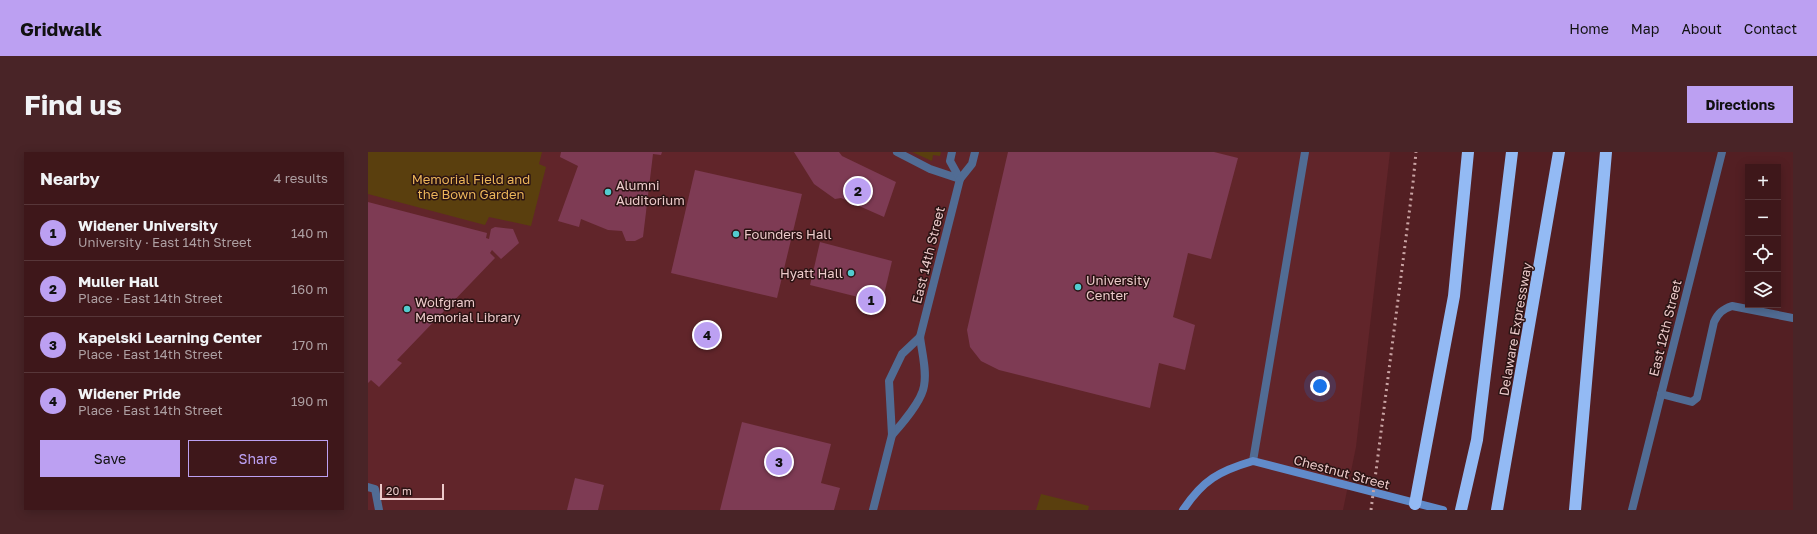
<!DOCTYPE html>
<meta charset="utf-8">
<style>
:root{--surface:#3e171a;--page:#492427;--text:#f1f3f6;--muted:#ad9fa2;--line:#573639;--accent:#bca0f2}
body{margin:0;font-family:"Golos Text",sans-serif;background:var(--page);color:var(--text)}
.controls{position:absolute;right:12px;top:12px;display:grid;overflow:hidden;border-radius:0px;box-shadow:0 2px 10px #0003}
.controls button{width:36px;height:36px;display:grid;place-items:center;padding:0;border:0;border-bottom:1px solid var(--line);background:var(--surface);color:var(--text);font:20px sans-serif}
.scale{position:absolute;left:12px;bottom:10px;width:64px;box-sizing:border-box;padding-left:4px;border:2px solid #eccaca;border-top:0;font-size:11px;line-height:14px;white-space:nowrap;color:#eccaca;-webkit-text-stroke:3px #2a1313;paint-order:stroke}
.you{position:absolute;left:952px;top:234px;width:14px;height:14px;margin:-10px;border:3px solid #fff;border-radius:50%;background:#1a73e8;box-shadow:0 0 0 6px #1a73e833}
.badge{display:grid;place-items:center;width:26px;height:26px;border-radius:50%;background:var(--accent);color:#111;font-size:13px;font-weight:700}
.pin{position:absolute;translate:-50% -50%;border:2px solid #fff;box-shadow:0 1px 4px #0006}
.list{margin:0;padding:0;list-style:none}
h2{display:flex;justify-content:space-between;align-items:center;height:52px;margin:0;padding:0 16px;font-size:17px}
h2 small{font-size:13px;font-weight:400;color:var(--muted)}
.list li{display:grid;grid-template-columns:26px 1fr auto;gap:12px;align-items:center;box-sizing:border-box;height:56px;padding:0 16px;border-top:1px solid var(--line)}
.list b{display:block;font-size:15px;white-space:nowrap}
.list p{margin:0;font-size:13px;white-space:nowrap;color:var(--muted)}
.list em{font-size:13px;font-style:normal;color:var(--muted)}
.actions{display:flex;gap:8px;padding:12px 16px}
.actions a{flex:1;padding:9px 0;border:1px solid var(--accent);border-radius:0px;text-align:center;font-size:14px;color:var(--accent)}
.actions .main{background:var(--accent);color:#111}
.icon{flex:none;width:22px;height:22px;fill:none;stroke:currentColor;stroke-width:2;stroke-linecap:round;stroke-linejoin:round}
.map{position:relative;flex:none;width:1425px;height:358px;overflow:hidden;border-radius:0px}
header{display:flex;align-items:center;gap:24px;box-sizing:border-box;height:56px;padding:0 20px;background:var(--accent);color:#111}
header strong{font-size:19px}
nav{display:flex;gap:22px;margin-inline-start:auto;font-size:14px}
.intro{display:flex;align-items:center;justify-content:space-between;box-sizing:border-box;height:96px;padding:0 24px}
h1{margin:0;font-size:28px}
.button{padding:10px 18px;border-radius:0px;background:var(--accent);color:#111;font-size:14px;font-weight:700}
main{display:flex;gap:24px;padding:0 24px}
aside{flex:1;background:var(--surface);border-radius:0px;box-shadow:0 2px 10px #0003}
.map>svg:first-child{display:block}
.built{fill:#61252a}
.green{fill:#5a3f0e}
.building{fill:#7e3b54}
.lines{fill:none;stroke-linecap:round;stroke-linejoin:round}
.lane{stroke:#516c94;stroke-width:8}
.street{stroke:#516c94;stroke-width:8}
.secondary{stroke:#618bca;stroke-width:8}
.highway{stroke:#93baf4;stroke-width:12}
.rail{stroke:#caa4a4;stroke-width:3;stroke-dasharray:2 4;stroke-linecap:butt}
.poi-dot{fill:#52ccd0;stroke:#2a1313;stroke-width:1.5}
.labels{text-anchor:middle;stroke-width:3;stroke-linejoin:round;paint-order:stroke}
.park-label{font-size:13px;fill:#ecb559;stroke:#2a1313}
.poi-label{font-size:13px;fill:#eccaca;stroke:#2a1313;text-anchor:start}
.street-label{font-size:13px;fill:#eccaca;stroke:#2a1313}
</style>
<header>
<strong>Gridwalk</strong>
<nav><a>Home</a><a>Map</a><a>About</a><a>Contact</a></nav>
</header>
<div class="intro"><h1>Find us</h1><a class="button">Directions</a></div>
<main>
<aside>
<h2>Nearby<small>4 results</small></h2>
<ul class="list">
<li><span class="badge">1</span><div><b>Widener University</b><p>University · East 14th Street</p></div><em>140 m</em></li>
<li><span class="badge">2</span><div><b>Muller Hall</b><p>Place · East 14th Street</p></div><em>160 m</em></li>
<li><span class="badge">3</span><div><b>Kapelski Learning Center</b><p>Place · East 14th Street</p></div><em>170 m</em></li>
<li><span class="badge">4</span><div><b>Widener Pride</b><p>Place · East 14th Street</p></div><em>190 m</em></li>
</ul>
<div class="actions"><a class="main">Save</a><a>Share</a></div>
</aside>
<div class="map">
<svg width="1425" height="358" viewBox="0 0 1425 358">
<rect width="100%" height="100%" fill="#531f23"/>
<!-- built -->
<polygon class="built" points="0,0 1022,0 988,295 975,358 0,358"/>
<!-- green -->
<g class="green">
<polygon points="0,0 174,0 171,12 178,15 163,74 121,65 117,73 0,42"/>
<polygon points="544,0 573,0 572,4 565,3 564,9"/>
<polygon points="673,342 721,354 720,358 668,358"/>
</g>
<!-- building -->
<g class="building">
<polygon points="193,0 294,0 293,3 285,2 275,85 267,89 258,89 254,79 240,78 213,67 211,75 190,69 210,14 192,5"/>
<polygon points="426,0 471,0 474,4 528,30 516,65 473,46 467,47 446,32"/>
<polygon points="640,0 846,0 870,6 843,107 820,101 805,165 827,173 817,218 791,211 782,256 631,218 613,209 602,195 599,178"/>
<polygon points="327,18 434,42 409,146 303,121"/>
<polygon points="0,50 119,81 118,86 121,87 123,77 127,75 145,77 151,91 133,107 124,98 122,101 127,106 29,208 34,211 11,235 3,228 0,231"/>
<polygon points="452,90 524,109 514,151 442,133"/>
<polygon points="374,270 463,292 453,331 472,336 466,358 352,358"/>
<polygon points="207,326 236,333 230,358 199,358"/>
</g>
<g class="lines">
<!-- lane -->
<g class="lane">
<path d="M1293,242l31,8 5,-4 17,-76c4,-9 9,-13 18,-16l61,12"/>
<polyline points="885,309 937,0"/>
</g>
<!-- street -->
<g class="street">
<polyline points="529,0 562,17 592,27"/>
<polyline points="584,0 582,9 592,27"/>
<path d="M524,283c10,-11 30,-35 32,-49 3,-15 -2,-33 -4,-49l40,-158 12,-15 3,-12"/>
<polyline points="0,335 7,337 11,358"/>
<polyline points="505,358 524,283 521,229 534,202 552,185"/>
<polyline points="1264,358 1354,0"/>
</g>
<!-- secondary -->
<path class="secondary" d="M815,358c20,-30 36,-39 70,-49l190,49"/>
<!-- highway -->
<g class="highway">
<polyline points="1047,352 1086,144 1100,0"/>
<polyline points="1093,358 1109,288 1144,0"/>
<polyline points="1129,358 1191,0"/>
<polyline points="1207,358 1238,0"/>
</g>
<!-- rail -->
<polyline class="rail" points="1003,358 1045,31 1048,0"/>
</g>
<!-- markers -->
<g class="poi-dot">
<circle cx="240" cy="40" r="4"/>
<circle cx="368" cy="82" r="4"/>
<circle cx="483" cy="121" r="4"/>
<circle cx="710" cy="135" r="4"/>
<circle cx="39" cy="157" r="4"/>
</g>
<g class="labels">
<!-- park labels -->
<g class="park-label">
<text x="103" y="32">Memorial Field and<tspan x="103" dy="15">the Bown Garden</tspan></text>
</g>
<!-- poi labels -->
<g class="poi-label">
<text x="248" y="38">Alumni<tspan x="248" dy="15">Auditorium</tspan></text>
<text x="376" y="87">Founders Hall</text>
<text x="475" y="126" text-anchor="end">Hyatt Hall</text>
<text x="718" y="133">University<tspan x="718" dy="15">Center</tspan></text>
<text x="47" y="155">Wolfgram<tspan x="47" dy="15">Memorial Library</tspan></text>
</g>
<!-- street labels -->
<g class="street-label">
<text transform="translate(560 103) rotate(-76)" y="5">East 14th Street</text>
<text transform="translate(1297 176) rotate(-76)" y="5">East 12th Street</text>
<text transform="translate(1147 177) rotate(-80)" y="5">Delaware Expressway</text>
<text transform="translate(974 320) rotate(15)" y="5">Chestnut Street</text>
</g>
</g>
</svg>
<div class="controls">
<button>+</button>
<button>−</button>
<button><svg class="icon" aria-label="locate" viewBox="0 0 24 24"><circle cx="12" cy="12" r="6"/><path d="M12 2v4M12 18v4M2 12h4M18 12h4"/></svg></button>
<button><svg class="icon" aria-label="layers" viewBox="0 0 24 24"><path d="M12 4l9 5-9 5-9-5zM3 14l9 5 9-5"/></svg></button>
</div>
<div class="scale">20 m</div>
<div class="you"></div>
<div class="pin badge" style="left:503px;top:148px">1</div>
<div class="pin badge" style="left:490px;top:39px">2</div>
<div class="pin badge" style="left:411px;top:310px">3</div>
<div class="pin badge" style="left:339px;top:183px">4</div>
</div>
</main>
